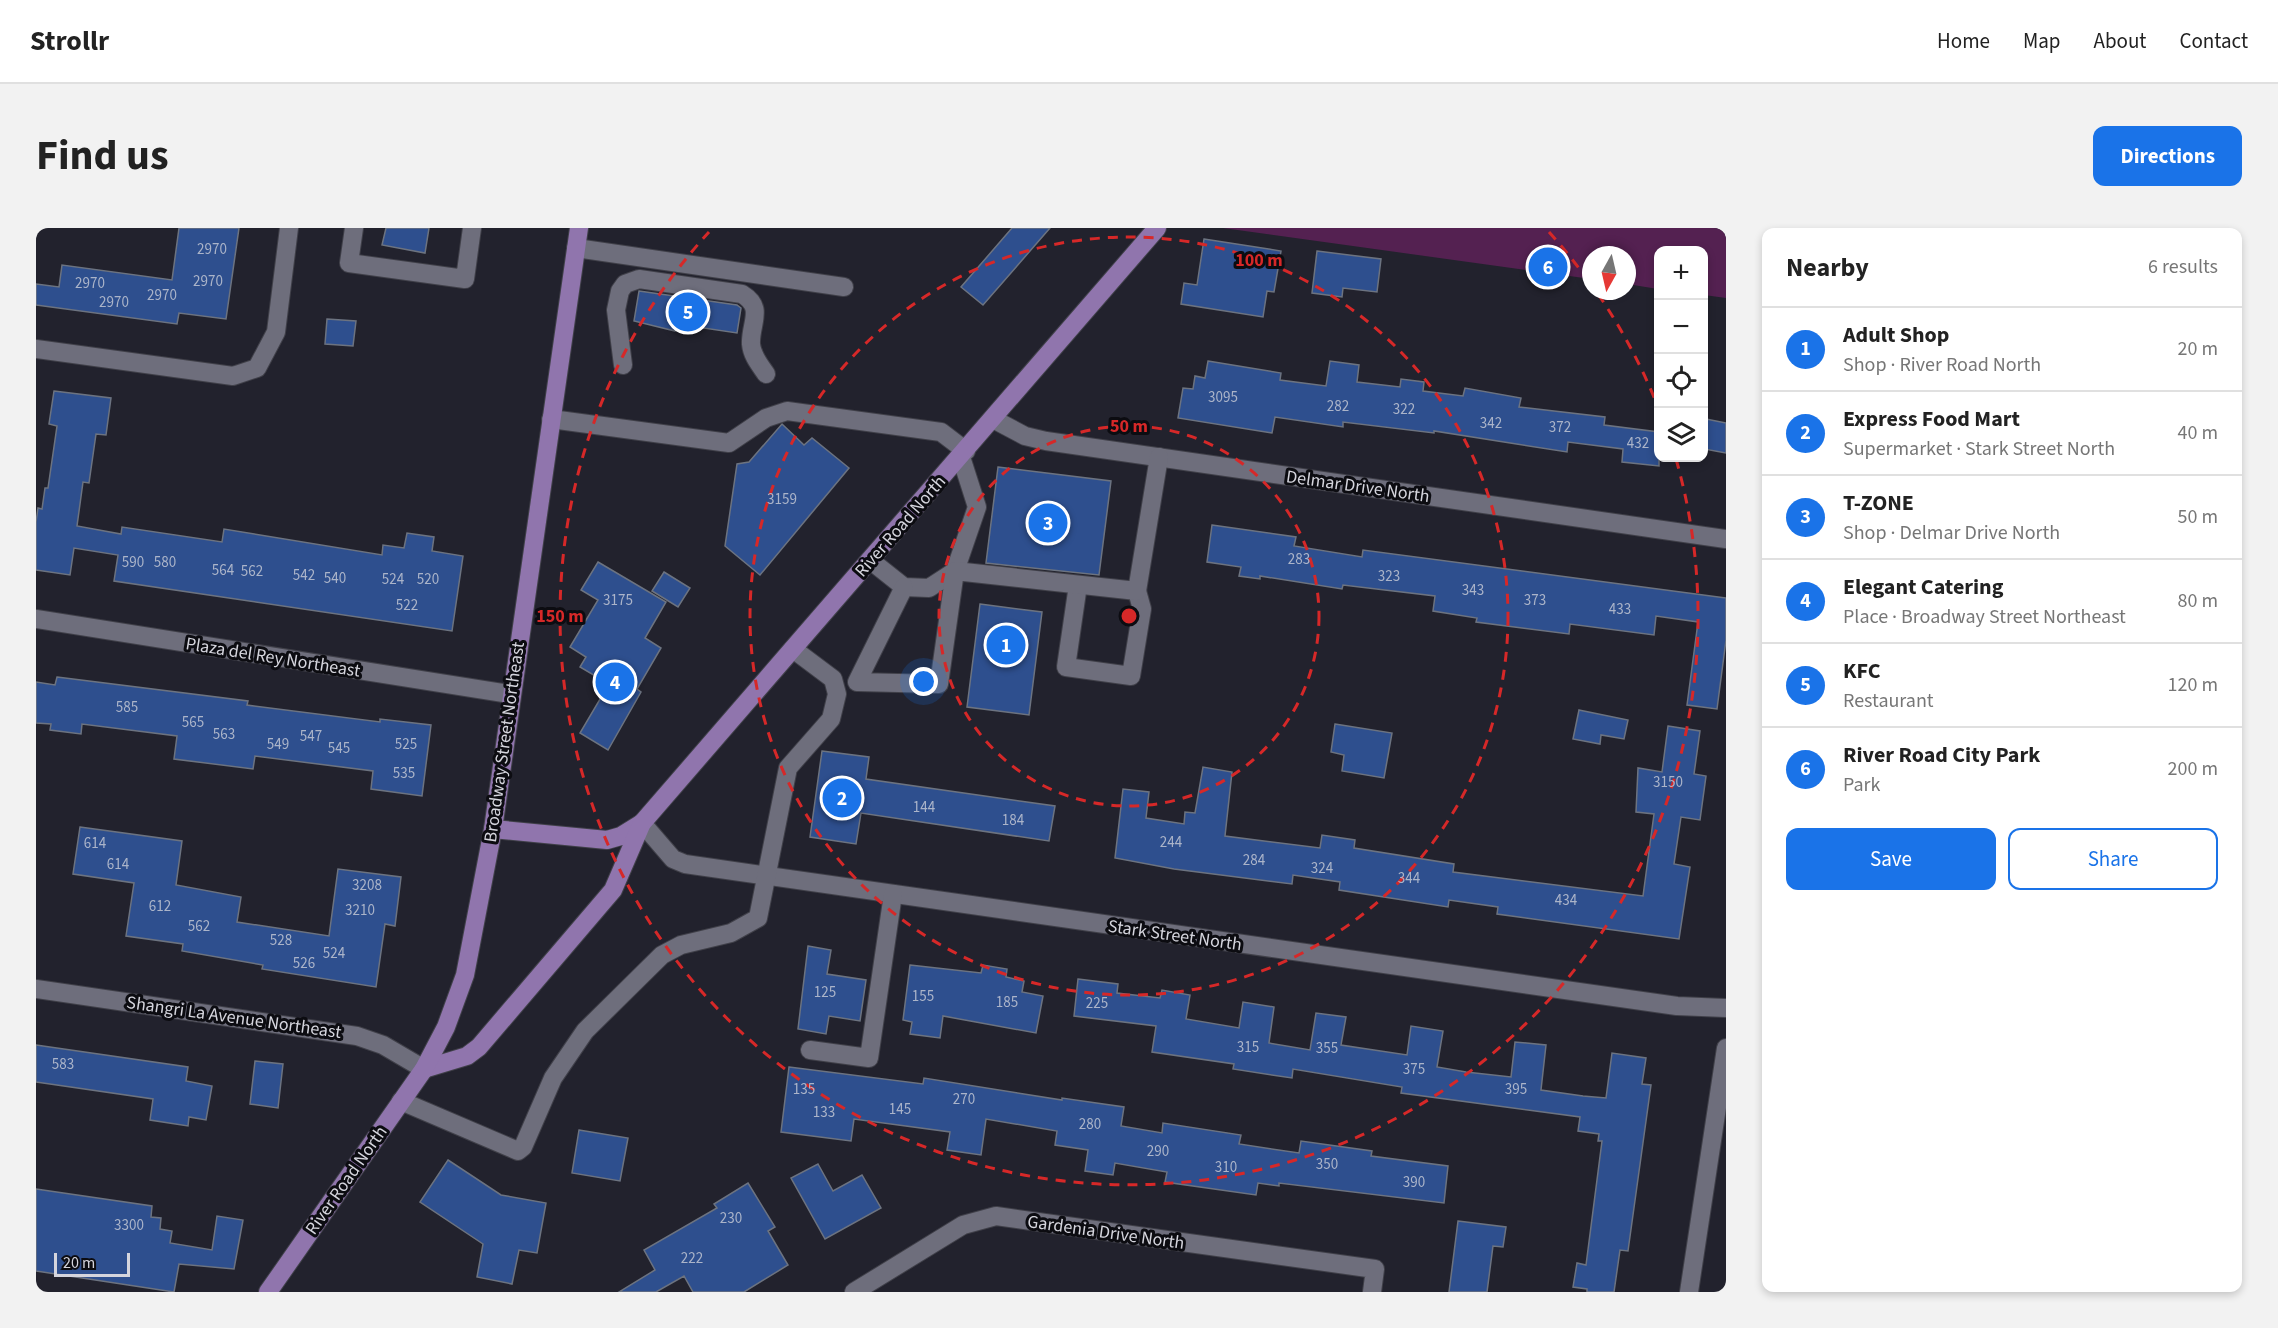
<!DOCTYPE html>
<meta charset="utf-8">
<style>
:root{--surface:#fff;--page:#f2f2f2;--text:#222;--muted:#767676;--line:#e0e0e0;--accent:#1a73e8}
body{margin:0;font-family:"Source Sans 3",sans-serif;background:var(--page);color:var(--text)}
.controls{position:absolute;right:18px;top:18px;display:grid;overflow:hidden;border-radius:12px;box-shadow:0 3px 9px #0003}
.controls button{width:54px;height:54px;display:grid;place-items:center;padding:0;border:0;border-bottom:2px solid var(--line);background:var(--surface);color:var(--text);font:30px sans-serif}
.compass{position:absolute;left:1546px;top:18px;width:54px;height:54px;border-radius:50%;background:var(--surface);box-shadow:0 3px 9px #0003;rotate:188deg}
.scale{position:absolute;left:18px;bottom:15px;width:76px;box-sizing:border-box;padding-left:6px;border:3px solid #d5d5dd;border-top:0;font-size:16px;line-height:21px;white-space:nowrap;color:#d5d5dd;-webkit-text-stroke:4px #0c0c11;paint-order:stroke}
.you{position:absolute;left:888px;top:454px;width:21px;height:21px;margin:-15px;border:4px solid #fff;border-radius:50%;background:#1a73e8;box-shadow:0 0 0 9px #1a73e833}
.badge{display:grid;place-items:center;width:39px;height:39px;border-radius:50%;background:var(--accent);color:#fff;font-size:20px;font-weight:700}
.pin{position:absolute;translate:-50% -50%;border:3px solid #fff;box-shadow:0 2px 6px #0006}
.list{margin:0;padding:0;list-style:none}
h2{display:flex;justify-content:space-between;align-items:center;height:78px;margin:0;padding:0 24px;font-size:26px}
h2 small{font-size:20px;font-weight:400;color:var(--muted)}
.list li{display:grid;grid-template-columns:39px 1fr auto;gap:18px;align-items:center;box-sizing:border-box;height:84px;padding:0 24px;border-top:2px solid var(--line)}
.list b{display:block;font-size:22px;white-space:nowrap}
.list p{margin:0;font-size:20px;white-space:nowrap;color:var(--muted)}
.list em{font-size:20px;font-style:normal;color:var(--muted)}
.actions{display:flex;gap:12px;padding:18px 24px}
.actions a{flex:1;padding:14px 0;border:2px solid var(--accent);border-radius:12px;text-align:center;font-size:21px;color:var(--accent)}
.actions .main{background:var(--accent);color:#fff}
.icon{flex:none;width:33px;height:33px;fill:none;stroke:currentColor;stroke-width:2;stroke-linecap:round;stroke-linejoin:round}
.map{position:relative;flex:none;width:1690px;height:1064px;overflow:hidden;border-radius:12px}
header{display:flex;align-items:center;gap:36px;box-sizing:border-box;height:84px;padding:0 30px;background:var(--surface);border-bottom:2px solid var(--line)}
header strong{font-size:28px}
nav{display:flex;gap:33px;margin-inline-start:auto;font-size:21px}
.intro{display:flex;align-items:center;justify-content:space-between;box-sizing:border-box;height:144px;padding:0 36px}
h1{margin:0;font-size:42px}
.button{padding:15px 27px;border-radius:12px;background:var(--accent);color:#fff;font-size:21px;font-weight:700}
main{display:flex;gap:36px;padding:0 36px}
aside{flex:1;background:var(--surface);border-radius:12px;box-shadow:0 3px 9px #0003}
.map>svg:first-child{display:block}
.green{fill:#542151}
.building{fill:#2e4f8e;stroke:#6c7380;stroke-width:1.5}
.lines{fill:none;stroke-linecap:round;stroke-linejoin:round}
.minor-casing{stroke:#404049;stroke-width:20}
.major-casing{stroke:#404049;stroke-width:20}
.minor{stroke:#6e6e7c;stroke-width:18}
.major{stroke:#9075ad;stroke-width:18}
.ring{fill:none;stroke:#d62828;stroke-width:3;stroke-dasharray:10 8}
.labels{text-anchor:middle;stroke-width:6;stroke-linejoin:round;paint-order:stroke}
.number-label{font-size:15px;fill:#abb4c9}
.street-label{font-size:18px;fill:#d5d5dd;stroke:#0c0c11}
.centre{fill:#d62828;stroke:#0c0c11;stroke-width:3}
.ring-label{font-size:18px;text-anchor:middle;font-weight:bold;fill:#d62828;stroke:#0c0c11;stroke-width:6;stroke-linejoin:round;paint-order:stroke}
</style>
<header>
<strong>Strollr</strong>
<nav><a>Home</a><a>Map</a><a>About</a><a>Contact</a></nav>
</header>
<div class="intro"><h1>Find us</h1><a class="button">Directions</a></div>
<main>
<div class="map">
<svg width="1690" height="1064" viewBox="0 0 1690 1064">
<rect width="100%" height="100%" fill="#22222d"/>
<!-- green -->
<polygon class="green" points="1187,0 1690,0 1690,70 1668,67 1668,22 1622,22 1622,61 1591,56 1591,27 1555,27 1555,51"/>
<!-- building -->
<g class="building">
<polygon points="143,0 203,0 190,91 143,85 141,96 0,77 0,56 23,59 26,37 136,52"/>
<polygon points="350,0 393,0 389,25 346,17"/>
<polygon points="976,0 1014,0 947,77 925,59"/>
<polygon points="1168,11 1245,23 1238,64 1231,63 1227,89 1145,76 1148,55 1161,57"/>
<polygon points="1281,23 1345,31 1341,64 1307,60 1306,69 1276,65"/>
<polygon points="603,63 701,77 705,80 701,105 641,96 639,103 598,93"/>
<polygon points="291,91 320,93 317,118 289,116"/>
<polygon points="1172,133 1245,145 1244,152 1290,158 1294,133 1323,137 1321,154 1364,159 1365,151 1388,154 1387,163 1427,168 1429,160 1485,170 1483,179 1569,189 1568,197 1623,204 1623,238 1586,234 1587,221 1532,214 1531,224 1398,203 1398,205 1307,194 1307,199 1239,189 1236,205 1142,190 1147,160 1157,161 1159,148 1169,150"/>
<polygon points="18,163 75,170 70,207 60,206 53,255 47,254 41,298 85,306 86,299 186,314 188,301 346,327 347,317 368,320 371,305 398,309 396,323 427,328 416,403 78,353 82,327 38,320 34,347 0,342 0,294 2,280 6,281 9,260 12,260 21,198 13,196"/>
<polygon points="1670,191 1690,195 1690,225 1668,221"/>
<polygon points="746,196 768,217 776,210 813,240 724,347 689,318 701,236 713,234"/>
<polygon points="962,239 1075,253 1063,347 950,335"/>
<polygon points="1176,297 1260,309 1258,318 1326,329 1327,322 1690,370 1690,412 1681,481 1651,477 1662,394 1620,388 1618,407 1534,396 1533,406 1440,394 1441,390 1397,383 1399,368 1307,357 1306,361 1224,348 1224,351 1203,348 1205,339 1171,334"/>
<polygon points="562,334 630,374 609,410 625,420 601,461 605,464 572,522 544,505 573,456 544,439 550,429 534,419 562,372 545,362"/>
<polygon points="628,344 654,360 642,379 616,363"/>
<polygon points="944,376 1006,384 993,487 931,479"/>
<polygon points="21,449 212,473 211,477 344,494 344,491 395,497 386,568 335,561 337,543 219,528 217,541 138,531 141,508 46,496 45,506 14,502 15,496 0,495 0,454 19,457"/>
<polygon points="1543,482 1592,492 1588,511 1565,507 1564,516 1537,511"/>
<polygon points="1299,496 1356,505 1348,550 1306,543 1308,527 1295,524"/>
<polygon points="1632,498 1664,503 1658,546 1670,548 1664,592 1645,589 1638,636 1654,639 1643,711 1461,686 1462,679 1413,672 1412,679 1303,662 1304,654 1257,647 1256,656 1138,641 1079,630 1087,561 1113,564 1110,590 1148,596 1149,584 1159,585 1167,539 1196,544 1189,608 1284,620 1286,607 1319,612 1318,620 1418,636 1417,644 1607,668 1618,586 1600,584 1602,540 1626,544"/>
<polygon points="786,523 833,529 830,551 1019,578 1013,613 825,585 820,616 774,609"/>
<polygon points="44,599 146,613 140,657 205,669 201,694 293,708 302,641 365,649 359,698 349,696 340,759 226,741 227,737 146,723 147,716 90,708 98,655 37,646"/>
<polygon points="772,718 795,722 791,746 830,752 824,793 793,788 790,806 762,801"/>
<polygon points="874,737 945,745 947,737 971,741 970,749 988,753 986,764 1007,768 1000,805 907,788 904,810 874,806 876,794 867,792"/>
<polygon points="1042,751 1082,756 1081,765 1124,770 1126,762 1154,767 1150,791 1203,800 1207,774 1238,779 1233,815 1274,822 1280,785 1310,789 1305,817 1371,827 1375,798 1407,803 1401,839 1430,844 1475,849 1479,814 1510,817 1505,862 1547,868 1570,870 1576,825 1610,830 1606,856 1615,857 1592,1023 1584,1022 1578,1064 1551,1064 1551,1061 1537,1059 1541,1035 1550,1037 1566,913 1562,913 1563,906 1542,903 1544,889 1365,865 1366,859 1257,841 1256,850 1197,841 1198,836 1116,824 1120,798 1038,788"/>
<polygon points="0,817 152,839 150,853 176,858 170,892 153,889 152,898 114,892 117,871 0,854"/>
<polygon points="219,833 247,836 242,880 214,876"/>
<polygon points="753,839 887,856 888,850 1026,872 1026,870 1088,879 1085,898 1126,905 1127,895 1205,907 1203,916 1263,925 1265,913 1336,923 1335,928 1412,938 1408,975 1243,955 1243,958 1222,955 1220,967 1129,954 1131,944 1079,935 1077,947 1049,943 1052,922 1019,917 1021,903 950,891 945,927 911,922 914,904 818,891 815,913 745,904"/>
<polygon points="543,902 592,910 584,953 536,945"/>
<polygon points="412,932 465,967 510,975 501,1025 483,1022 476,1056 441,1049 447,1016 384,974"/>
<polygon points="782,936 797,963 826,947 845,980 789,1011 755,950"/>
<polygon points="712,955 739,999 732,1003 752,1037 708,1064 657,1064 648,1048 620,1064 583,1064 619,1042 608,1022 681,980 678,976"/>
<polygon points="0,961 116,978 115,989 125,990 124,1001 136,1003 134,1015 176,1022 181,988 207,992 198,1041 143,1036 138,1064 0,1043"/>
<polygon points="1422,993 1470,999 1467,1019 1457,1018 1451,1064 1413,1064"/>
</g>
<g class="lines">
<defs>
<g id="minor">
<polyline points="318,0 313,35 429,51 436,0"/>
<polyline points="540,20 808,59"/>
<polyline points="0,121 197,148 221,140 240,104 253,0"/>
<path d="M587,137l-7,-55 4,-19 5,-7 14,-5 103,15c23,14 8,29 9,50 1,12 9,21 15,30"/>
<polyline points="515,191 693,215 730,190 751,183 905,204 930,223"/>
<polyline points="957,191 989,208 1010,213 1690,311"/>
<polyline points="834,332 868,359 893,360 919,343 941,279 925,229"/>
<polyline points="1042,357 1030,439 1095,448 1106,381 1101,363"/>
<polyline points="868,359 821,454 903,456 919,343 1101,363 1123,229"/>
<polyline points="0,391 474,466"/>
<polyline points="606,595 637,631 649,636 1641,778 1690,780"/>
<polyline points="0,761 321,808 347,817 388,841"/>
<polyline points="774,822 833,830 857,666"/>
<polyline points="365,873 482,923 487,919 517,850 549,803 626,727 645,717 695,705 722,690 752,540 795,491 801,466 797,451 757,421"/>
<polyline points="818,1064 927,997 960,988 1339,1041 1336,1064"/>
<polyline points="1653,1064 1690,820"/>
</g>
<g id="major">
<polyline points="457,601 571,612 585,608 606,595"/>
<polyline points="388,841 431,828 443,819 577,662 606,595 1121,0"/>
<polyline points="232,1064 388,841 410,799 429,747 457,601 543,0"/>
</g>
</defs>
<!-- minor casing -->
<use href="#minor" class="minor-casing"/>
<!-- major casing -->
<use href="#major" class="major-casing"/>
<!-- minor -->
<use href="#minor" class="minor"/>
<!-- major -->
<use href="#major" class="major"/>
</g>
<!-- distance rings -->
<g class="ring">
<circle cx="1093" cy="388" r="190"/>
<circle cx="1093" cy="388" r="379"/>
<path d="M1513 4A569 569 0 0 1 1553 54M1562 66A569 569 0 0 1 1622 179M1640 231A569 569 0 1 1 673 4"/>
</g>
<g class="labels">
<!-- number labels -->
<g class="number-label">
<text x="176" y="26">2970</text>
<text x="172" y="58">2970</text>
<text x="54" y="60">2970</text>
<text x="126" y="72">2970</text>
<text x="78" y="79">2970</text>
<text x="1187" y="174">3095</text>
<text x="1302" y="183">282</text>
<text x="1368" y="186">322</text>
<text x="1455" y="200">342</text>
<text x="1524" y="204">372</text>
<text x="1602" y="220">432</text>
<text x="746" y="276">3159</text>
<text x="1263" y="336">283</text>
<text x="97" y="339">590</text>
<text x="129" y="339">580</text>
<text x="187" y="347">564</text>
<text x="216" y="348">562</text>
<text x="268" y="352">542</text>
<text x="1353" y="353">323</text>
<text x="299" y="355">540</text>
<text x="357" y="356">524</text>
<text x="392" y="356">520</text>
<text x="1437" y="367">343</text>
<text x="582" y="377">3175</text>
<text x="1499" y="377">373</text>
<text x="371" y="382">522</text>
<text x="1584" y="386">433</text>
<text x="91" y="484">585</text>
<text x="157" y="499">565</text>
<text x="188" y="511">563</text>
<text x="275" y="513">547</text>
<text x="242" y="521">549</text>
<text x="370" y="521">525</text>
<text x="303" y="525">545</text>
<text x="368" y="550">535</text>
<text x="1632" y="559">3150</text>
<text x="888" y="584">144</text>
<text x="977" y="597">184</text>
<text x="1135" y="619">244</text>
<text x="59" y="620">614</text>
<text x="1218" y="637">284</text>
<text x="82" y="641">614</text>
<text x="1286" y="645">324</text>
<text x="1373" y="655">344</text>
<text x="331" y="662">3208</text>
<text x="1530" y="677">434</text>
<text x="124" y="683">612</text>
<text x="324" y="687">3210</text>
<text x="163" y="703">562</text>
<text x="245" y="717">528</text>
<text x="298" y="730">524</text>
<text x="268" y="740">526</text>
<text x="789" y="769">125</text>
<text x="887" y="773">155</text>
<text x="971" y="779">185</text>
<text x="1061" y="780">225</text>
<text x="1212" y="824">315</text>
<text x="1291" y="825">355</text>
<text x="27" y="841">583</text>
<text x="1378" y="846">375</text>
<text x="768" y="866">135</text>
<text x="1480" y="866">395</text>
<text x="928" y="876">270</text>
<text x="864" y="886">145</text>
<text x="788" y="889">133</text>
<text x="1054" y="901">280</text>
<text x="1122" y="928">290</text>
<text x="1291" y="941">350</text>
<text x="1190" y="944">310</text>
<text x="1378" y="959">390</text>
<text x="695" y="995">230</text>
<text x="93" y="1002">3300</text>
<text x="656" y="1035">222</text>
</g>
<!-- street labels -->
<g class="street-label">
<text transform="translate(1322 258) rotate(8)" y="6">Delmar Drive North</text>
<text transform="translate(864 298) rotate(-49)" y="6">River Road North</text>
<text transform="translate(237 429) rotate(9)" y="6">Plaza del Rey Northeast</text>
<text transform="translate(468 514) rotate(-82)" y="6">Broadway Street Northeast</text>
<text transform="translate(1139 707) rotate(8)" y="6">Stark Street North</text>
<text transform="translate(198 789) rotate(8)" y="6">Shangri La Avenue Northeast</text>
<text transform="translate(310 952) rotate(-55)" y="6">River Road North</text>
<text transform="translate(1070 1004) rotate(8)" y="6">Gardenia Drive North</text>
</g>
</g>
<circle cx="1093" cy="388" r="9" class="centre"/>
<g class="ring-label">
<text x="1223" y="38">100 m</text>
<text x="1093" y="204">50 m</text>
<text x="524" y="394">150 m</text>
</g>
</svg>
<div class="controls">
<button>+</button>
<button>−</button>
<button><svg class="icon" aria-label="locate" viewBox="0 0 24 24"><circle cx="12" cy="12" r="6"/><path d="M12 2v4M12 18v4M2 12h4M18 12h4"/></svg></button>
<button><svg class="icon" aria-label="layers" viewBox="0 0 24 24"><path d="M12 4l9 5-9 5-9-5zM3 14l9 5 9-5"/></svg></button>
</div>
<svg class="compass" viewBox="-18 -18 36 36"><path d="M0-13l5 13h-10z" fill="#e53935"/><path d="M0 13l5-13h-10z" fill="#767676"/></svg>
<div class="scale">20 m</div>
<div class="you"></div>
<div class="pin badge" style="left:970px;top:417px">1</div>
<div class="pin badge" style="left:806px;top:570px">2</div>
<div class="pin badge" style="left:1012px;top:295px">3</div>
<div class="pin badge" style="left:579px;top:454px">4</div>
<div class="pin badge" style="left:652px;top:84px">5</div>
<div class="pin badge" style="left:1512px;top:39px">6</div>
</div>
<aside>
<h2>Nearby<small>6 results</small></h2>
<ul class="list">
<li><span class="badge">1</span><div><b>Adult Shop</b><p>Shop · River Road North</p></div><em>20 m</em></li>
<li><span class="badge">2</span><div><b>Express Food Mart</b><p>Supermarket · Stark Street North</p></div><em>40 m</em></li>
<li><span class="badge">3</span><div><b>T-ZONE</b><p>Shop · Delmar Drive North</p></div><em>50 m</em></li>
<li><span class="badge">4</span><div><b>Elegant Catering</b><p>Place · Broadway Street Northeast</p></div><em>80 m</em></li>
<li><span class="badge">5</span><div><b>KFC</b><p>Restaurant</p></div><em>120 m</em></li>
<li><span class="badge">6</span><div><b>River Road City Park</b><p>Park</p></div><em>200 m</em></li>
</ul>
<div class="actions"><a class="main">Save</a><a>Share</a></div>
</aside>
</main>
